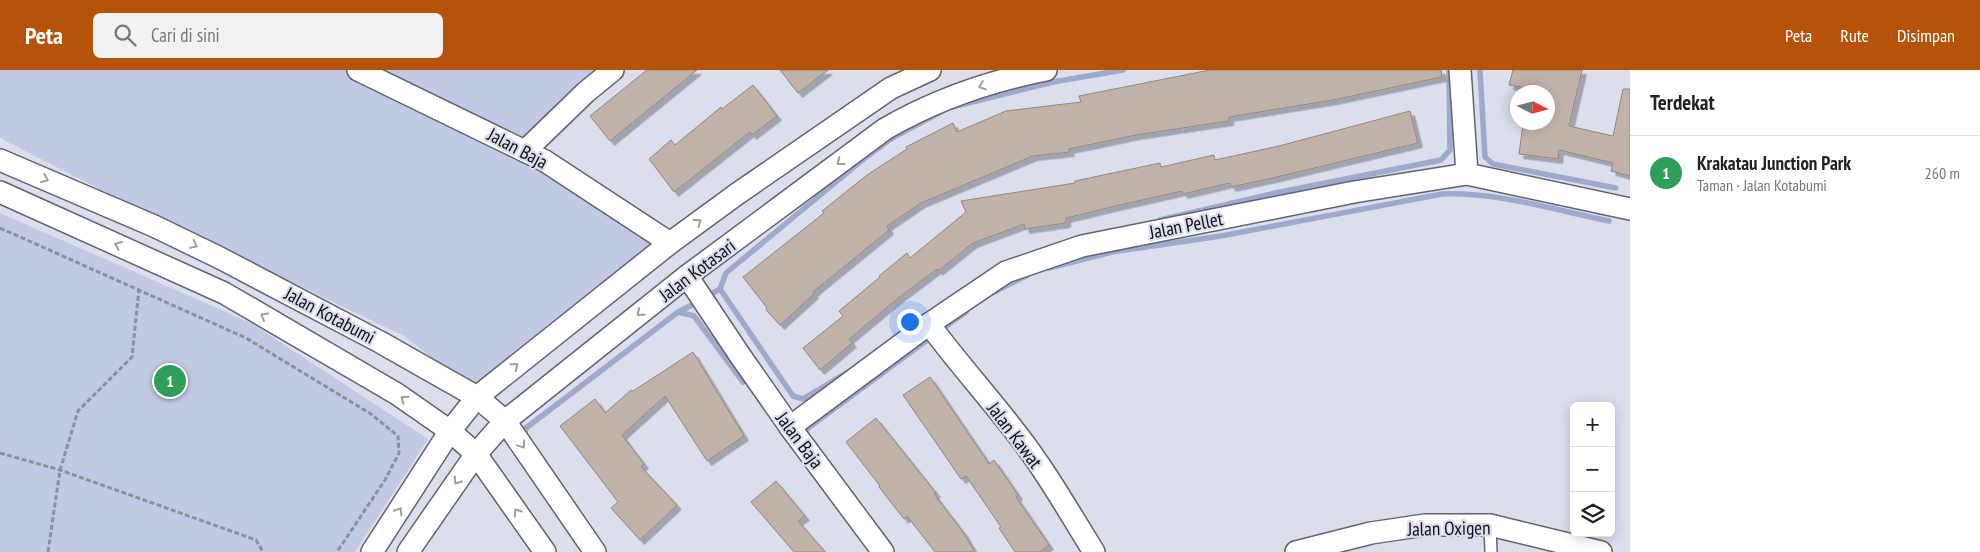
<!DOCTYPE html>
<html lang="id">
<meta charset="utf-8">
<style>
:root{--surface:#fff;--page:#f2f2f2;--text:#222;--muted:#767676;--line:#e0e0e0;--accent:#b45309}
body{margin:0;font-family:"PT Sans Narrow",sans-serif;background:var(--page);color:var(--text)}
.controls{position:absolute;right:15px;bottom:15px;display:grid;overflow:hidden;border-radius:8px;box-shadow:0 2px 12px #0003}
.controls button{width:45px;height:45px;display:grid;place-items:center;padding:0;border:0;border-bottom:1px solid var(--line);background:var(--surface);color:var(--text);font:25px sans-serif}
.compass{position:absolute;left:1510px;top:15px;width:45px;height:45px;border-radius:50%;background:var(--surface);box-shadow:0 2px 12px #0003;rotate:96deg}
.you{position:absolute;left:909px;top:251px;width:18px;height:18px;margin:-12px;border:4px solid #fff;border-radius:50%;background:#1a73e8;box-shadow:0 0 0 8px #1a73e833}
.badge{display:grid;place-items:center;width:32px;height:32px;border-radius:50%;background:var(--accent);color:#fff;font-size:16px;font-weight:700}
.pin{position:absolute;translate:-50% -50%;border:2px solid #fff;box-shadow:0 1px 5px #0006}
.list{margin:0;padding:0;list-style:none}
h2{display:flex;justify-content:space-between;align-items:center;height:65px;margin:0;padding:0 20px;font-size:21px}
h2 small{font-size:16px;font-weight:400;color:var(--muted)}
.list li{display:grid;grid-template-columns:32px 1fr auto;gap:15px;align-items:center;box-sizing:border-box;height:75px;padding:0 20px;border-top:1px solid var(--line)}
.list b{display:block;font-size:19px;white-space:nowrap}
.list p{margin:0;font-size:16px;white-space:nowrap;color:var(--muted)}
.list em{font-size:16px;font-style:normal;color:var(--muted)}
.icon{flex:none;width:28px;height:28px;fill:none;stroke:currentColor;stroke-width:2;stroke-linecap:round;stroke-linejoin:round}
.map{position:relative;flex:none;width:1630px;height:482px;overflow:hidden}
header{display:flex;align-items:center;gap:30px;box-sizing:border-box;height:70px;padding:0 25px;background:var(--accent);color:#fff}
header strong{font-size:24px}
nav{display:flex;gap:28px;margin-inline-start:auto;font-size:18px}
.search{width:350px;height:45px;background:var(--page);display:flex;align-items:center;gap:12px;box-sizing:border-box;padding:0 18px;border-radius:8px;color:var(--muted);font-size:19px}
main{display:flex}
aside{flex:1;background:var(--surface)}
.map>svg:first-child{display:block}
.green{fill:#c2c9e5}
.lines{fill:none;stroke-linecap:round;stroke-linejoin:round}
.stream{stroke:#9fa9cc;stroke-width:5.5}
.building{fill:#c0b1a9;stroke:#94857e;filter:url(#shadow)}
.lane-casing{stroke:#606370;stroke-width:14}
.street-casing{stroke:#606370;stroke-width:24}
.path{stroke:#8d8f9b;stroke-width:3;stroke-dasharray:5 2.5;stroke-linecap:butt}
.lane{stroke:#fff;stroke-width:11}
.street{stroke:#fff;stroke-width:21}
.oneway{stroke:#9f9fa1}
.labels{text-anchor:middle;stroke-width:4.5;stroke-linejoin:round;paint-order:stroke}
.street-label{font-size:19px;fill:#0e0f14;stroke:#dadeed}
</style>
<header>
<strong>Peta</strong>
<div class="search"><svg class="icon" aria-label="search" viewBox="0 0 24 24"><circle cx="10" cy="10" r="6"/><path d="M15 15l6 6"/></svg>Cari di sini</div>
<nav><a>Peta</a><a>Rute</a><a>Disimpan</a></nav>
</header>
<main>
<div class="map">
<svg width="1630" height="482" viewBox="0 0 1630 482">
<defs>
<filter id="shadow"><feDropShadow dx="4.5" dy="4.5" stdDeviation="0" flood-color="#0004"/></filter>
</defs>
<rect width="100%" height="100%" fill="#dadeed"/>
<!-- green -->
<g class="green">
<polygon points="0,0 619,0 528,71 658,180 483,327 404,266 113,126 0,68"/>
<polygon points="0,143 251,253 428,369 355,482 0,482"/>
</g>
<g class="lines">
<!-- stream -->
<g class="stream">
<polyline points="1480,0 1485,87 1493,94 1616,118"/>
<polyline points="952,37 1053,12 1123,0"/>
<polyline points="1160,150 1275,123 1441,90 1450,80 1449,0"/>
<path d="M1049,198l63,-16 109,-16 221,-42c55,-2 113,16 167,27"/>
<polyline points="720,219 793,326 803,329 846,303"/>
<polyline points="992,223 1028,205"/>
<polyline points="706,227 720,219 726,203 865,88 892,68 941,42"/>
<polyline points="678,242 698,232"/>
<polyline points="939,261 966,242"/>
<polyline points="804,361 930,268 932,271"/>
<polyline points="524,368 526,358 678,242 694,246 743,312"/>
</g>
</g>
<!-- building -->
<g class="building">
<polygon points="647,0 697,0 610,71 590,46"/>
<polygon points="780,0 828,0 798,23"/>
<polygon points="1210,0 1441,0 1442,7 1333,30 1229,47 1229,51 1136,65 1069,79 1070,82 1033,86 921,133 887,156 889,160 813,222 814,224 780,255 766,240 767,238 743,207 824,143 822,141 867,105 907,79 906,77 953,53 957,62 1006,41 1081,32 1079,26"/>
<polygon points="1513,0 1582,0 1569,56 1613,66 1623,19 1630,19 1630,106 1611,101 1613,93 1559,80 1558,89 1519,84 1523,54 1535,55 1536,52 1548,52 1548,22 1509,15"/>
<polygon points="753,15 777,46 752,65 750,62 674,122 649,89 671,70 675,75 721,37 722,39"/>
<polygon points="1410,41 1418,73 1277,107 1231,117 1230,113 1183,124 1182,121 1120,135 1066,148 1066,153 1025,159 1024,154 973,173 938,201 937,199 897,229 849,269 852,273 820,300 803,278 843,246 839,241 880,207 879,206 907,183 910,188 966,142 961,131 1075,113 1075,111 1160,93 1161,97 1214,85 1215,90 1279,76"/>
<polygon points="693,282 744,366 707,391 665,326 622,365 644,394 641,397 677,435 640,470 611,438 618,432 560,356 595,329 605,343 631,320 633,321"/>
<polygon points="930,307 989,394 994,390 1018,425 1016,427 1049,475 1040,482 1015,482 999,458 1001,457 966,406 961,409 903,325"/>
<polygon points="876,348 936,423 934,424 963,462 975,482 935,482 907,446 904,449 879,417 880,416 846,372"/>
<polygon points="776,411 805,446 798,451 825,482 794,482 751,432"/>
</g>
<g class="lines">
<defs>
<polyline id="lane" points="1490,455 1491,482"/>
<g id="street">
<polyline points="358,0 545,91 670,173"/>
<polyline points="1460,0 1467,104"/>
<polyline points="525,81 586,22 613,0"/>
<polyline points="0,90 154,156 220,188 380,272 477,327 505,351 595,482"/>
<polyline points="0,122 224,223 397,324 450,361 476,384 545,482"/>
<polyline points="687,206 739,284 790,357 883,482"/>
<path d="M929,254c28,38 59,72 88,110 29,37 52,78 77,118"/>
<polyline points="790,357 929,254 1006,202 1082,176 1354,122 1467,104 1630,139"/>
<polyline points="372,482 450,361 477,327 670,173 737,124 891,18 930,0"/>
<path d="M408,482l68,-98 29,-33 182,-145 198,-147c50,-29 105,-48 161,-59"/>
<polyline points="1296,482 1371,463 1425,455 1490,455 1601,482"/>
</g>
</defs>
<!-- lane casing -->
<use href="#lane" class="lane-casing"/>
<!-- street casing -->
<use href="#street" class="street-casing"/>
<!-- path -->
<g class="path">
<polyline points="0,158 246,268 371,344 398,366 399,383 385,410 337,482"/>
<polyline points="0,383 60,400 256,470 263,482"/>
<polyline points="48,482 60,400 78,341 132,287 139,219"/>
</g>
<!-- lane -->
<use href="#lane" class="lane"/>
<!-- street -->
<use href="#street" class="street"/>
</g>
<!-- one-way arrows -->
<defs><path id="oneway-chevron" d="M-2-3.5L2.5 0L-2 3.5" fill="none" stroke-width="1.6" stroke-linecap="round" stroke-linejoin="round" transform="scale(1.25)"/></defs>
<g class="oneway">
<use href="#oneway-chevron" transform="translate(982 16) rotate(161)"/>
<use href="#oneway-chevron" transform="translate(840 92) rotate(143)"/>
<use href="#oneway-chevron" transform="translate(45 109) rotate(23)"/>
<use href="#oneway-chevron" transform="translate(698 152) rotate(-36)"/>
<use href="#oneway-chevron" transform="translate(118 175) rotate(-156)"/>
<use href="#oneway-chevron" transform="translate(194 175) rotate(26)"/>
<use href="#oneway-chevron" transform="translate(640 243) rotate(141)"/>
<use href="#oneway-chevron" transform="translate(264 246) rotate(-150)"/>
<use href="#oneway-chevron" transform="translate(515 296) rotate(-39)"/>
<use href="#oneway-chevron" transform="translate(404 329) rotate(-145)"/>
<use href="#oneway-chevron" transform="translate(522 375) rotate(56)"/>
<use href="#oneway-chevron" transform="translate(457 411) rotate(125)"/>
<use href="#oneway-chevron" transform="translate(399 441) rotate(-57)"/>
<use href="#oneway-chevron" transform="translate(517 442) rotate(-125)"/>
</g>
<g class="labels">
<!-- street labels -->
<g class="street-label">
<text transform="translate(518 78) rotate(28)" y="7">Jalan Baja</text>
<text transform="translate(1186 155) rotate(-11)" y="7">Jalan Pellet</text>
<text transform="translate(697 200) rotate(-37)" y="7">Jalan Kotasari</text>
<text transform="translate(330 245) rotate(28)" y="7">Jalan Kotabumi</text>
<text transform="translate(1015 365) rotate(53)" y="7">Jalan Kawat</text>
<text transform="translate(800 370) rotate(53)" y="7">Jalan Baja</text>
<text transform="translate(1449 458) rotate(-1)" y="7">Jalan Oxigen</text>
</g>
</g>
</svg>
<div class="controls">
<button>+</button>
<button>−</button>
<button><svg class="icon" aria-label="layers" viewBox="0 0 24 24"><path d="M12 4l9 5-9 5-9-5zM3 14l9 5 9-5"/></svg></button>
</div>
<svg class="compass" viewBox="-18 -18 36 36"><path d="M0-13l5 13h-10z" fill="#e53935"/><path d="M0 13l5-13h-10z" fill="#767676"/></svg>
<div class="you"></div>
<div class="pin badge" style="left:170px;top:311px;background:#2e9e5b">1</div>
</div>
<aside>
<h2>Terdekat<small></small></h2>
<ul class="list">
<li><span class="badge" style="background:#2e9e5b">1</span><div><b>Krakatau Junction Park</b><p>Taman · Jalan Kotabumi</p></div><em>260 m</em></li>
</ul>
</aside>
</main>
